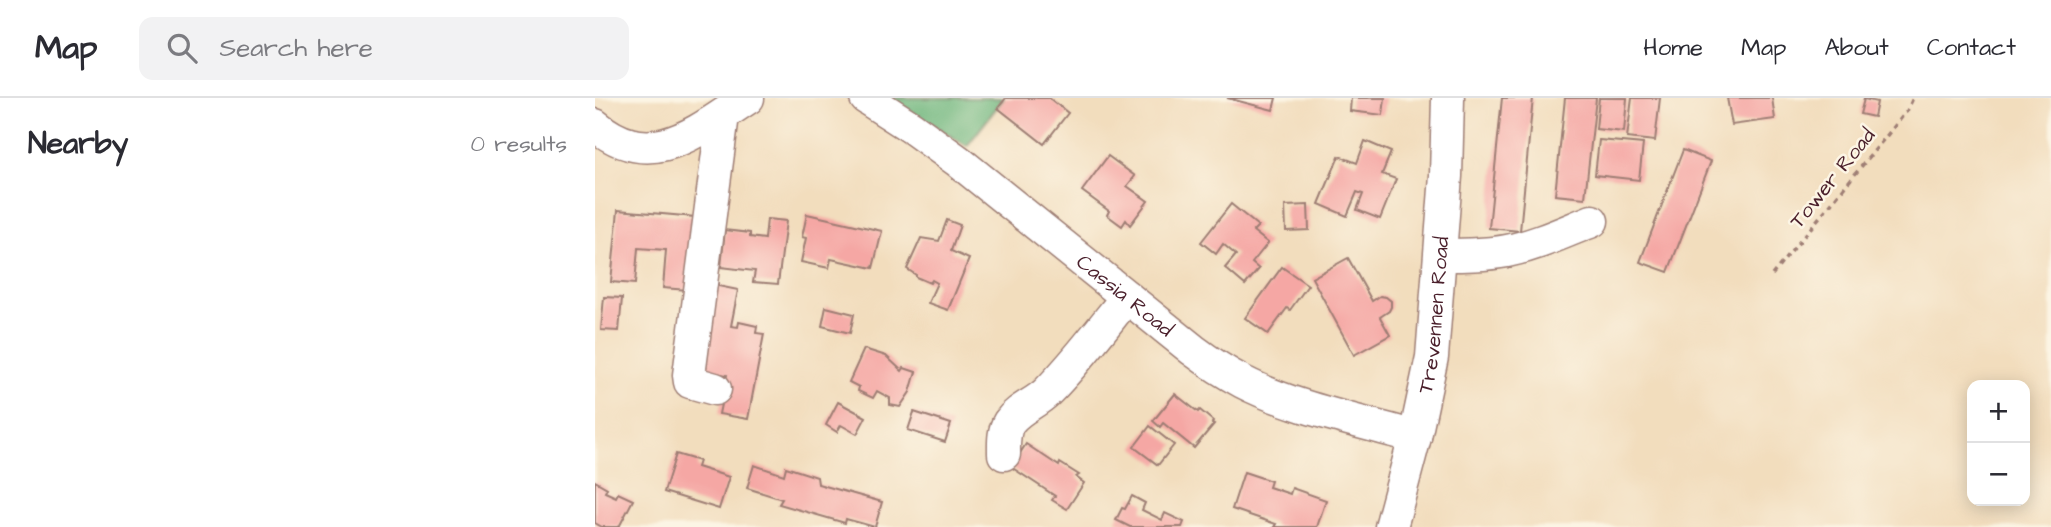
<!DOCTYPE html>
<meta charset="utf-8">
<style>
:root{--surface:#fff;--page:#f2f2f3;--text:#2b2b33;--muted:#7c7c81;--line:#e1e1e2}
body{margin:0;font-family:"Architects Daughter",sans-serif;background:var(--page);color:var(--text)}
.controls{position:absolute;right:21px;bottom:21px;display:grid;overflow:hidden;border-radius:14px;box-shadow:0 4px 18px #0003}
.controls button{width:63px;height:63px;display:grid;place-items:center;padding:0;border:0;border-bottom:2px solid var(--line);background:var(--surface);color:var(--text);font:35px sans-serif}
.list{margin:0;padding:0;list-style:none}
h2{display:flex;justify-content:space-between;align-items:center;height:91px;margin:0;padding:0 28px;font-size:30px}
h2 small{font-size:23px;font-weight:400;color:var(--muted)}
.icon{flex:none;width:38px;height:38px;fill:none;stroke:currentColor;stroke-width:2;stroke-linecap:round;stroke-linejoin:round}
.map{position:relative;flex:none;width:1456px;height:429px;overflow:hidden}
header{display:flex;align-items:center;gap:42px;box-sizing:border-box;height:98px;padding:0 35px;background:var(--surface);border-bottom:2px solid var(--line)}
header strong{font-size:33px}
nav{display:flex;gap:38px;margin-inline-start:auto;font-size:24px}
.search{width:490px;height:63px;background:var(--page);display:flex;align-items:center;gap:18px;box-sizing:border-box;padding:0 24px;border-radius:14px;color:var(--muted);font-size:26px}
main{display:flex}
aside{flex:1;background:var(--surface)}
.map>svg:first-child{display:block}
.forest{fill:#6cb57b;stroke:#5b6a53;stroke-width:2}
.building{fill:#f5a7a4}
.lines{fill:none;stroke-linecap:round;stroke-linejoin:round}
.minor-casing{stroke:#9e7e74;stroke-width:35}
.path{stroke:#9e7e74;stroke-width:3.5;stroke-dasharray:5 5;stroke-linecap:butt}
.minor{stroke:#fff;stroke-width:32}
.labels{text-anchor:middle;stroke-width:5;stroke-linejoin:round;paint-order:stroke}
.street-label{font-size:21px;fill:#4a1f2b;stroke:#fcf5e5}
</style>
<header>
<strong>Map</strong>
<div class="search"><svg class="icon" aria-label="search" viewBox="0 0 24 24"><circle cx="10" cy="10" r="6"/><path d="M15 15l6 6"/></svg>Search here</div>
<nav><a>Home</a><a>Map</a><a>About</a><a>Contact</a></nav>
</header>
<main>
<aside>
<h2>Nearby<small>0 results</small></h2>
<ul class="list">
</ul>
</aside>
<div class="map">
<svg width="1456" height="429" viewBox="0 0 1456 429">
<rect width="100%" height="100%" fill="#fcf5e5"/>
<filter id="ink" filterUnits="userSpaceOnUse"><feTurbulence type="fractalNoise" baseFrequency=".0143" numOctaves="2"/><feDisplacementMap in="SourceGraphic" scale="14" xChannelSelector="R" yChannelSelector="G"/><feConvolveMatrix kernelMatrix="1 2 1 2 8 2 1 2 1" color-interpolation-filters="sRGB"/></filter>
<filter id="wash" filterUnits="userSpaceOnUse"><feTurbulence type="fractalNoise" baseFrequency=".00686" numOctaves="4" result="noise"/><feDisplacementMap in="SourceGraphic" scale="28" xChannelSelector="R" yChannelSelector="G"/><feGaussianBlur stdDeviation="1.57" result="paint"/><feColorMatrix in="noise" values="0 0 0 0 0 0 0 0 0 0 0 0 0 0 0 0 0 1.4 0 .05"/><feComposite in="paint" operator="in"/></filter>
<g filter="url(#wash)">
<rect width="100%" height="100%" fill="#f2ddbd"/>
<!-- forest -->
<polygon class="forest" points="294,0 409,0 372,48"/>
<g id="blocks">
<!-- building -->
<g class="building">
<polygon points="411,0 454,0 473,15 449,46 403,10"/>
<polygon points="632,0 681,0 678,12"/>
<polygon points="756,0 790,0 788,17 755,13"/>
<polygon points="907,0 938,0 925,133 894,130"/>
<polygon points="970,0 1001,0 990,100 960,97"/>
<polygon points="1004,0 1032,0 1029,34 1001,31"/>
<polygon points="1037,0 1065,0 1060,43 1032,40"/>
<polygon points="1132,0 1177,0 1180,21 1137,27"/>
<polygon points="1269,1 1282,4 1279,19 1265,16"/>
<polygon points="1004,42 1048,46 1044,82 1000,77"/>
<polygon points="770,43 796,54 787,76 801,81 785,121 762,112 768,96 762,94 752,118 724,106 744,58 762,65"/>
<polygon points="1088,52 1116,63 1073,174 1045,164"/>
<polygon points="513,58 540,78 532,88 553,103 535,127 531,122 527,128 512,117 514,113 487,93"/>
<polygon points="636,106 663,128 658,133 673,145 657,165 664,171 650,187 630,170 641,157 628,146 621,156 606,144"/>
<polygon points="713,107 714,132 691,133 690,108"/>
<polygon points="23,112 100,119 93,192 68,190 71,152 43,150 40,186 16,184"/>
<polygon points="212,116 287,133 278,170 236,161 234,170 206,164 211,140 207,139"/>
<polygon points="172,121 191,123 183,186 158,184 160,173 126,169 130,132 155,135 155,139 170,141"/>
<polygon points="352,122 365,127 356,153 374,161 353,212 333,205 342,185 337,182 335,185 321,179 321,177 312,171 326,140 344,143"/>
<polygon points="753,160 777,203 785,198 791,199 796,203 796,209 794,213 785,219 795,237 759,257 717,180"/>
<polygon points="687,169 713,187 695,212 692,210 673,236 650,220"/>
<polygon points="114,183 123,185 123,188 143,192 136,228 143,229 144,224 162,228 161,235 169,236 153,321 124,316 132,277 98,271"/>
<polygon points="9,199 27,200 24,233 6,232"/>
<polygon points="231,209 259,216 255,235 227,228"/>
<polygon points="269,251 291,258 307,273 309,270 321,274 315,294 305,309 295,307 295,300 282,293 278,300 263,293 264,289 254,284"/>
<polygon points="580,296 603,314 605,312 618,323 617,325 619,326 599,350 568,325 565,329 558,323"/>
<polygon points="243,304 271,319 262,336 246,327 242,334 231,327"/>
<polygon points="319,314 356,326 350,344 313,332"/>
<polygon points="555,328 579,347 563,367 539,349"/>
<polygon points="431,346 464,368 465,365 484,377 481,379 489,385 472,411 457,402 460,398 416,369"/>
<polygon points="81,356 104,363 102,369 134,379 124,411 69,394"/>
<polygon points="159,367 189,377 191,369 222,379 223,386 287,404 280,429 251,421 250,425 184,406 187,401 152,390"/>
<polygon points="649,374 676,383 674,389 695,396 697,390 731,402 722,429 679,429 681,426 637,411"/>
<polygon points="0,383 12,390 10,394 21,399 23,395 38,402 24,429 7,429 0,425"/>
<polygon points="537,398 550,405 547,412 567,422 570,415 589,424 587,429 535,429 521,422 527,410 530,411"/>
</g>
</g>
</g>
<g filter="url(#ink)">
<use href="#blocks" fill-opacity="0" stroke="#9e7e74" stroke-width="2"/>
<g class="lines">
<defs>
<g id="minor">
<path id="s1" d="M271,0l45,29 47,34 235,189c16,12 33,23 50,32 50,26 118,39 172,55"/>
<path d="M0,27c57,48 103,5 153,-27"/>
<path d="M846,157c22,0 44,0 66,-4 30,-6 57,-19 85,-30"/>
<polyline points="120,291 95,284 94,277 128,17"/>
<path d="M409,356c0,-11 -1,-22 5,-32 9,-13 27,-19 38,-30 29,-29 54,-63 80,-95"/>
<path id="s2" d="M796,429l24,-90 17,-80 14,-181 2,-78"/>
</g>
</defs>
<!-- minor casing -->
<use href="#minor" class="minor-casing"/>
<!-- path -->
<polyline class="path" points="1177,177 1312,13 1318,0"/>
<!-- minor -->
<use href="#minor" class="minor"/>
</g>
</g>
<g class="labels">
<!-- street labels -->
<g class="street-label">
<text transform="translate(1237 80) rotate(-51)" y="7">Tower Road</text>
<text dy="7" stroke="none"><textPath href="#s1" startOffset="326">Cassia Road</textPath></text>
<text dy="7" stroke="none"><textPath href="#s2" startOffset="217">Trevennen Road</textPath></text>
</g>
</g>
</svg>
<div class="controls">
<button>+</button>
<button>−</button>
</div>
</div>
</main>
